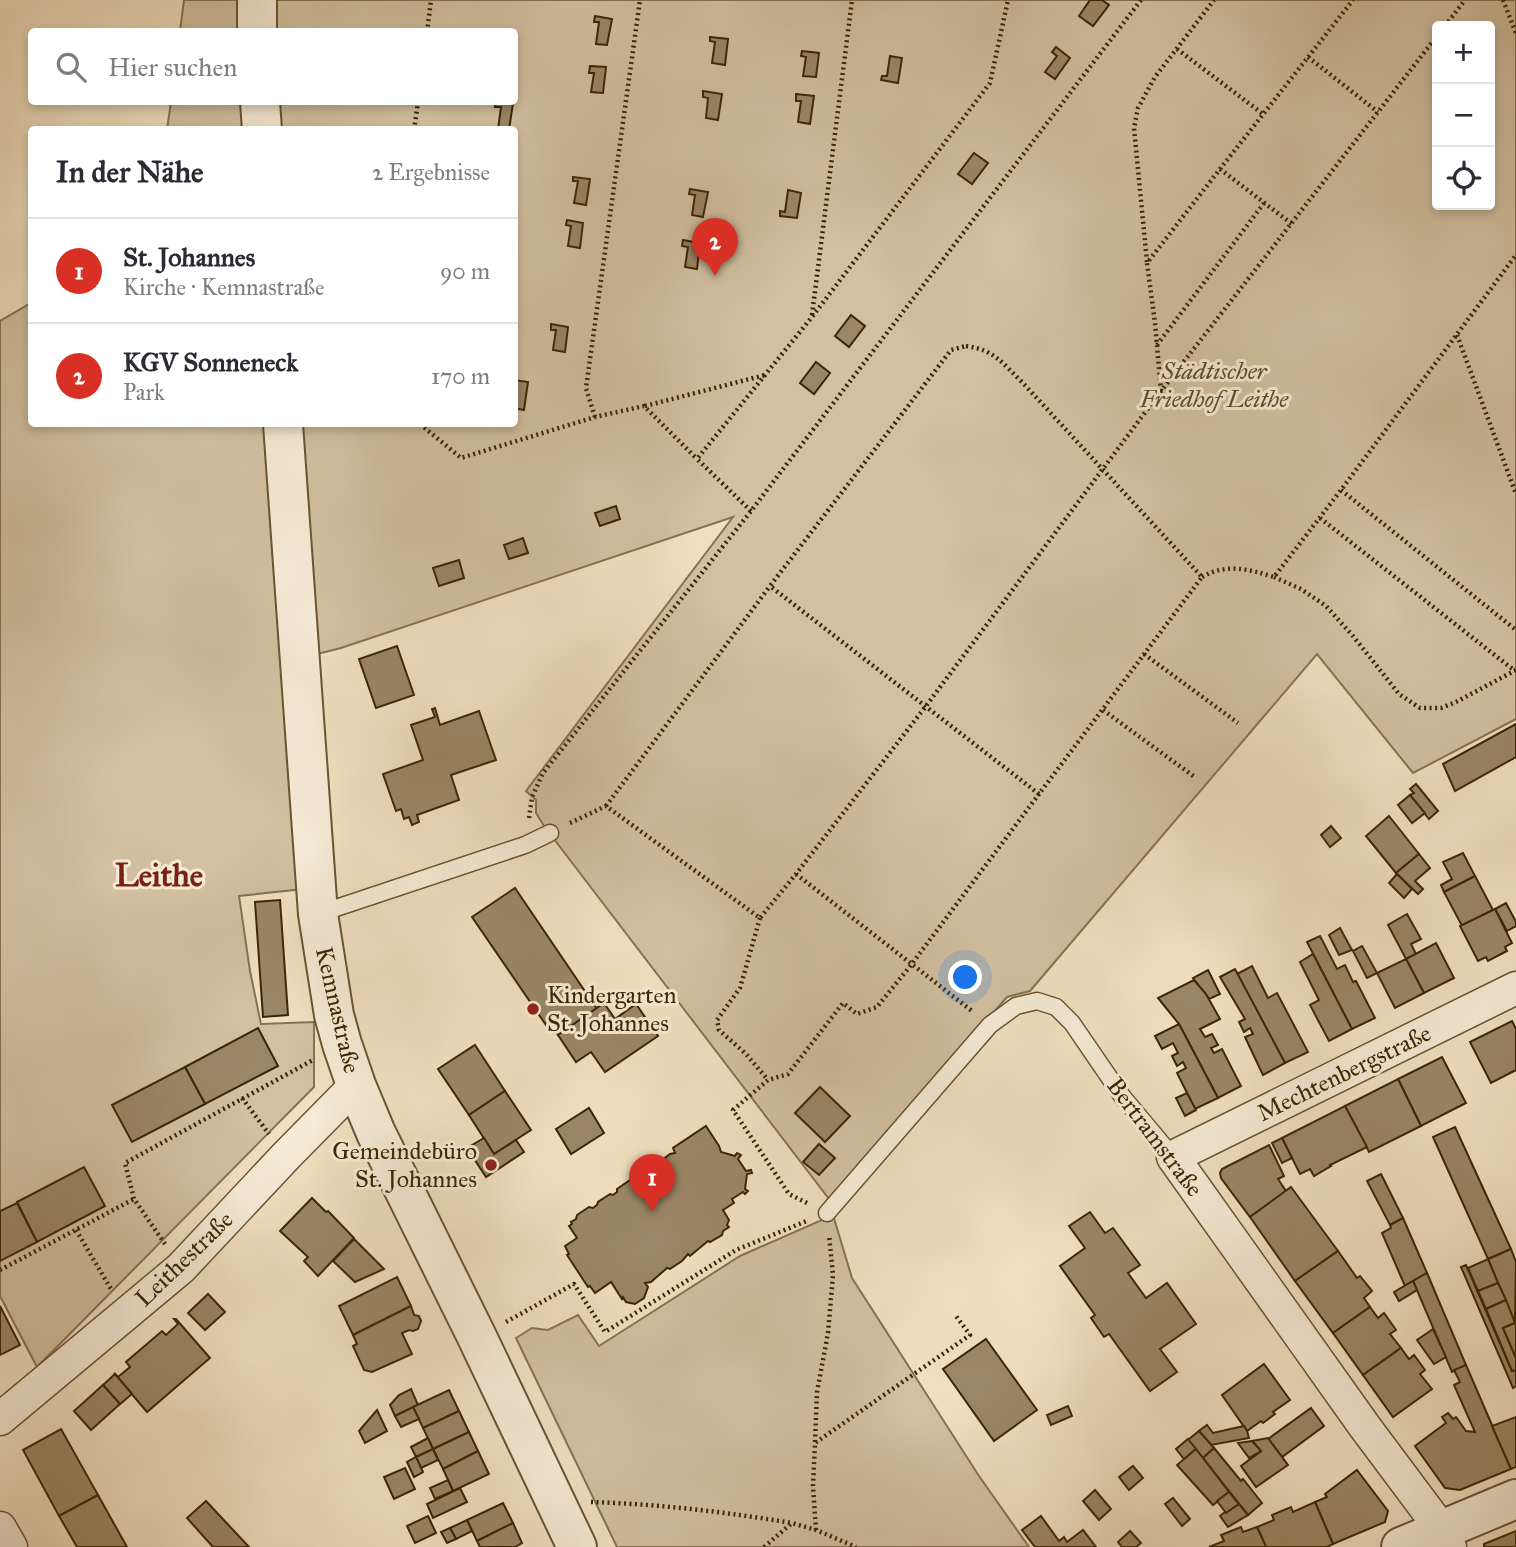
<!DOCTYPE html>
<html lang="de">
<meta charset="utf-8">
<style>
:root{--surface:#fff;--page:#f2f2f3;--text:#2b2b33;--muted:#7c7c81;--line:#e1e1e2;--accent:#d93025}
body{margin:0;font-family:"IM FELL Great Primer",serif;background:var(--page);color:var(--text)}
.controls{position:absolute;right:21px;top:21px;display:grid;overflow:hidden;border-radius:7px;box-shadow:0 4px 10px #0003}
.controls button{width:63px;height:63px;display:grid;place-items:center;padding:0;border:0;border-bottom:2px solid var(--line);background:var(--surface);color:var(--text);font:35px sans-serif}
.you{position:absolute;left:966px;top:978px;width:24px;height:24px;margin:-18px;border:5px solid #fff;border-radius:50%;background:#1a73e8;box-shadow:0 0 0 10px #1a73e833}
.badge{display:grid;place-items:center;width:46px;height:46px;border-radius:50%;background:var(--accent);color:#fff;font-size:23px;font-weight:700}
.pin{position:absolute;translate:-50% -58px;filter:drop-shadow(0 2px 4px #0008)}
.pin::after{content:'';position:absolute;top:37px;width:24px;height:21px;background:inherit;clip-path:polygon(0 0,100% 0,50% 100%)}
.list{margin:0;padding:0;list-style:none}
h2{display:flex;justify-content:space-between;align-items:center;height:91px;margin:0;padding:0 28px;font-size:30px}
h2 small{font-size:23px;font-weight:400;color:var(--muted)}
.list li{display:grid;grid-template-columns:46px 1fr auto;gap:21px;align-items:center;box-sizing:border-box;height:105px;padding:0 28px;border-top:2px solid var(--line)}
.list b{display:block;font-size:26px;white-space:nowrap}
.list p{margin:0;font-size:23px;white-space:nowrap;color:var(--muted)}
.list em{font-size:23px;font-style:normal;color:var(--muted)}
.icon{flex:none;width:38px;height:38px;fill:none;stroke:currentColor;stroke-width:2;stroke-linecap:round;stroke-linejoin:round}
.map{position:relative;flex:none;width:1516px;height:1547px;overflow:hidden}
.search{position:absolute;background:var(--surface);box-shadow:0 4px 10px #0003;left:28px;top:28px;width:490px;height:77px;display:flex;align-items:center;gap:18px;box-sizing:border-box;padding:0 24px;border-radius:7px;color:var(--muted);font-size:26px}
.panel{position:absolute;background:var(--surface);box-shadow:0 4px 10px #0003;left:28px;top:126px;width:490px;height:301px;border-radius:7px}
.map>svg:first-child{display:block}
.green{fill:#d2c0a0;stroke:#887251;stroke-width:2;fill-rule:evenodd}
.building{fill:#9b8665;stroke:#3d2502;stroke-width:2}
.lines{fill:none;stroke-linecap:round;stroke-linejoin:round}
.service-casing{stroke:#6a5432;stroke-width:19}
.minor-casing{stroke:#6a5432;stroke-width:35}
.tertiary-casing{stroke:#6a5432;stroke-width:42}
.path{stroke:#3d2502;stroke-width:4.5;stroke-dasharray:2 3.5;stroke-linecap:butt}
.service{stroke:#f6ebd6;stroke-width:16}
.minor{stroke:#f6ebd6;stroke-width:32}
.tertiary{stroke:#f6ebd6;stroke-width:38}
.poi-dot{fill:#8f2418;stroke:#f6ebd6;stroke-width:2.5}
.labels{text-anchor:middle;stroke-width:6;stroke-linejoin:round;paint-order:stroke}
.park-label{font-size:24px;font-style:italic;fill:#624c2a;stroke:#f6ebd6}
.poi-label{font-size:24px;fill:#3d2502;stroke:#f6ebd6;text-anchor:start}
.street-label{font-size:24px;fill:#3d2502;stroke:#f6ebd6}
.district-label{font-size:32px;font-weight:bold;fill:#7a1f14;stroke:#f6ebd6}
</style>
<div class="map">
<svg width="1516" height="1547" viewBox="0 0 1516 1547">
<rect width="100%" height="100%" fill="#f1e0c0"/>
<filter id="stains"><feTurbulence type="fractalNoise" baseFrequency=".00286" numOctaves="4"/><feColorMatrix values="0 0 0 0 .2 0 0 0 0 .09 0 0 0 0 .02 0 0 0 .5 -.17"/></filter>
<radialGradient id="worn" r=".72"><stop offset=".6" stop-color="#630" stop-opacity="0"/><stop offset="1" stop-color="#630" stop-opacity=".3"/></radialGradient>
<!-- green -->
<g class="green">
<path d="M184,0h1332v719l-103,54 -96,-119 -287,337 -23,6 -178,202 -285,-373 -8,-13v-13l-10,-9 207,-274 -392,131 -56,14 18,227 -64,7 11,75 11,53 53,-2v65l-277,280 -37,-71v-975l31,-18 1,121h482v-294l-347,-1 4,-27h343v-70l-334,-1zM1437,26h53v179h-53z"/>
<polygon points="833,1215 852,1278 979,1476 1029,1547 617,1547 516,1338 532,1328 548,1330 578,1315 599,1346 740,1256"/>
</g>
<!-- building -->
<g class="building">
<polygon points="1090,0 1102,0 1109,5 1093,26 1079,16"/>
<polygon points="595,16 612,19 607,45 596,44 599,22 594,22"/>
<polygon points="710,37 728,39 725,65 712,63 715,42 710,41"/>
<polygon points="1056,47 1070,58 1055,79 1045,72 1057,56 1052,52"/>
<polygon points="802,51 819,53 816,77 803,76 806,57 801,56"/>
<polygon points="890,56 902,58 898,83 881,80 882,76 887,76"/>
<polygon points="590,66 606,67 603,93 591,92 594,73 589,73"/>
<polygon points="703,91 722,94 718,120 706,118 708,98 703,97"/>
<polygon points="796,94 814,96 810,124 798,122 801,101 796,101"/>
<polygon points="496,102 513,103 509,130 498,130 501,107 495,107"/>
<polygon points="974,153 988,163 972,184 958,174"/>
<polygon points="573,177 590,179 586,205 574,203 578,181 573,181"/>
<polygon points="690,189 708,192 703,217 692,215 695,195 689,194"/>
<polygon points="788,190 801,193 797,218 780,216 780,211 785,212"/>
<polygon points="567,220 583,223 580,248 568,246 571,226 566,225"/>
<polygon points="683,240 700,243 697,269 685,267 688,247 682,246"/>
<polygon points="851,315 865,326 849,347 835,336"/>
<polygon points="551,324 568,327 565,352 553,350 556,330 551,330"/>
<polygon points="816,362 830,373 814,394 800,383"/>
<polygon points="514,380 528,382 524,410 514,408"/>
<polygon points="616,506 620,519 600,526 595,513"/>
<polygon points="523,538 528,553 509,559 504,545"/>
<polygon points="459,560 464,578 439,586 433,568"/>
<polygon points="397,646 414,695 376,708 359,659"/>
<polygon points="435,708 440,725 479,711 496,760 451,775 459,800 417,815 419,822 412,825 409,817 404,819 401,809 396,811 383,774 423,760 411,725 435,717 432,709"/>
<polygon points="1516,724 1516,757 1455,791 1443,764"/>
<polygon points="1416,784 1438,811 1429,819 1410,795 1414,793 1410,789"/>
<polygon points="1410,795 1425,813 1412,823 1398,805"/>
<polygon points="1389,816 1419,854 1396,873 1366,836"/>
<polygon points="1331,826 1341,838 1330,847 1321,835"/>
<polygon points="1463,853 1475,876 1444,892 1441,885 1452,879 1443,862"/>
<polygon points="1419,854 1430,868 1415,881 1423,889 1418,894 1396,873"/>
<polygon points="1397,874 1412,889 1404,898 1389,883"/>
<polygon points="1475,876 1493,910 1462,926 1444,892"/>
<polygon points="515,888 597,1009 558,1035 551,1025 548,1028 472,917"/>
<polygon points="280,900 288,1015 263,1017 255,902"/>
<polygon points="1506,903 1516,922 1516,926 1507,931 1495,909"/>
<polygon points="1495,909 1512,943 1505,947 1507,951 1488,961 1486,957 1478,961 1460,926"/>
<polygon points="1407,914 1421,939 1411,944 1416,954 1406,959 1388,925"/>
<polygon points="1340,928 1352,950 1339,955 1329,935"/>
<polygon points="1320,936 1337,969 1345,965 1353,982 1356,981 1375,1018 1352,1029 1307,942"/>
<polygon points="1436,943 1454,978 1424,993 1406,959"/>
<polygon points="1362,946 1377,973 1367,978 1353,951"/>
<polygon points="1313,954 1352,1029 1329,1041 1310,1005 1319,1000 1300,962"/>
<polygon points="1406,959 1424,993 1395,1008 1377,973"/>
<polygon points="1252,966 1268,998 1277,993 1308,1052 1285,1063 1237,974"/>
<polygon points="1235,969 1285,1063 1263,1075 1245,1037 1253,1034 1250,1028 1244,1032 1239,1022 1245,1019 1220,977"/>
<polygon points="1208,970 1220,994 1209,999 1193,978"/>
<polygon points="1194,980 1206,994 1220,1019 1200,1029 1205,1037 1212,1034 1218,1045 1211,1048 1214,1053 1222,1049 1241,1086 1218,1098 1179,1024 1158,998"/>
<polygon points="604,1003 615,1019 636,1004 658,1036 605,1072 591,1052 576,1062 558,1035"/>
<polygon points="1512,1021 1516,1029 1516,1070 1491,1083 1470,1042"/>
<polygon points="1179,1024 1218,1098 1195,1109 1177,1073 1186,1068 1183,1062 1177,1066 1172,1056 1178,1053 1173,1043 1162,1049 1155,1036"/>
<polygon points="258,1028 278,1066 205,1104 185,1067"/>
<polygon points="475,1045 505,1091 469,1115 438,1069"/>
<polygon points="1442,1057 1466,1103 1421,1126 1398,1079"/>
<polygon points="185,1067 205,1104 132,1142 112,1105"/>
<polygon points="1398,1079 1421,1126 1369,1152 1345,1106"/>
<polygon points="820,1087 850,1116 825,1142 795,1113"/>
<polygon points="505,1091 531,1130 494,1154 469,1115"/>
<polygon points="1187,1093 1196,1110 1185,1116 1176,1098"/>
<polygon points="1345,1106 1367,1147 1330,1165 1331,1166 1314,1176 1310,1169 1300,1174 1282,1138"/>
<polygon points="589,1108 604,1133 571,1154 556,1129"/>
<polygon points="706,1126 719,1146 721,1152 735,1156 737,1153 741,1155 738,1159 746,1171 751,1170 752,1173 747,1174 745,1189 748,1191 745,1194 743,1192 732,1199 734,1203 723,1210 729,1220 727,1225 729,1227 723,1231 722,1235 710,1242 708,1241 690,1256 688,1254 682,1261 670,1269 667,1268 651,1282 645,1283 648,1287 644,1298 635,1304 626,1302 623,1297 622,1299 611,1282 595,1293 590,1286 588,1287 567,1255 569,1254 565,1246 577,1238 569,1226 572,1224 571,1222 576,1219 577,1215 589,1207 593,1208 597,1205 598,1202 610,1194 613,1195 617,1192 617,1189 630,1180 633,1181 637,1178 638,1175 650,1168 652,1168 670,1154 675,1153 673,1148"/>
<polygon points="1455,1127 1511,1249 1488,1259 1433,1137"/>
<polygon points="484,1138 494,1154 516,1140 524,1152 486,1177 467,1148"/>
<polygon points="1282,1138 1292,1158 1282,1163 1272,1143"/>
<polygon points="819,1144 835,1158 819,1175 803,1162"/>
<polygon points="1269,1145 1284,1176 1278,1179 1286,1191 1250,1217 1221,1178 1220,1173 1222,1169"/>
<polygon points="84,1167 105,1206 37,1242 17,1202"/>
<polygon points="1381,1174 1403,1218 1390,1225 1367,1181"/>
<polygon points="1291,1187 1338,1251 1295,1281 1250,1217"/>
<polygon points="312,1198 326,1212 328,1211 354,1238 318,1276 304,1261 308,1257 280,1231"/>
<polygon points="17,1203 37,1242 0,1261 0,1211"/>
<polygon points="1090,1212 1105,1233 1113,1228 1140,1265 1128,1273 1146,1298 1167,1283 1196,1324 1160,1349 1177,1372 1150,1391 1109,1334 1104,1337 1091,1318 1095,1315 1060,1266 1085,1248 1069,1226"/>
<polygon points="1403,1218 1427,1273 1405,1286 1382,1233 1391,1228 1390,1225"/>
<polygon points="354,1239 384,1269 355,1282 333,1261"/>
<polygon points="1511,1249 1516,1262 1515,1323 1488,1259"/>
<polygon points="1338,1251 1357,1278 1360,1276 1372,1291 1364,1298 1370,1307 1333,1333 1295,1281"/>
<polygon points="1488,1259 1498,1283 1478,1291 1468,1268"/>
<polygon points="1466,1265 1512,1371 1516,1370 1516,1386 1513,1388 1461,1267"/>
<polygon points="1427,1273 1466,1365 1452,1372 1413,1281"/>
<polygon points="397,1277 411,1306 353,1335 339,1306"/>
<polygon points="1413,1281 1417,1290 1399,1301 1394,1292"/>
<polygon points="1498,1283 1506,1300 1486,1309 1478,1291"/>
<polygon points="208,1294 225,1312 205,1330 188,1313"/>
<polygon points="1506,1300 1515,1323 1503,1328 1516,1358 1516,1370 1512,1371 1486,1309"/>
<polygon points="0,1306 20,1345 0,1355"/>
<polygon points="411,1306 414,1315 419,1316 421,1321 418,1329 413,1331 409,1330 402,1333 412,1354 372,1372 364,1370 353,1346 357,1344 353,1335"/>
<polygon points="1370,1307 1378,1318 1384,1313 1396,1330 1390,1334 1401,1348 1363,1375 1333,1333"/>
<polygon points="174,1319 176,1319 210,1358 147,1412 114,1373 118,1377 130,1367 126,1362 162,1331 166,1335 178,1324"/>
<polygon points="1515,1323 1516,1325 1516,1358 1503,1328"/>
<polygon points="1433,1329 1446,1357 1434,1364 1417,1340"/>
<polygon points="986,1339 1037,1410 994,1441 943,1369"/>
<polygon points="1401,1348 1409,1359 1414,1355 1425,1370 1420,1374 1432,1389 1393,1417 1363,1375"/>
<polygon points="1264,1364 1290,1400 1273,1412 1275,1414 1263,1423 1261,1421 1247,1431 1222,1395"/>
<polygon points="1466,1365 1511,1469 1460,1490 1445,1488 1415,1446 1446,1423 1442,1417 1448,1413 1453,1419 1456,1417 1466,1431 1475,1432 1454,1385 1460,1382 1454,1370"/>
<polygon points="115,1374 132,1394 120,1404 103,1385"/>
<polygon points="103,1385 120,1404 91,1430 74,1411"/>
<polygon points="411,1389 418,1405 395,1416 390,1405 399,1395"/>
<polygon points="449,1390 459,1411 423,1428 413,1407"/>
<polygon points="1068,1406 1072,1416 1051,1425 1047,1415"/>
<polygon points="413,1407 419,1419 401,1427 395,1416"/>
<polygon points="1311,1408 1324,1426 1282,1457 1268,1439"/>
<polygon points="377,1410 387,1431 365,1443 359,1431"/>
<polygon points="459,1411 469,1432 433,1449 423,1428"/>
<polygon points="1516,1417 1516,1467 1511,1469 1492,1426"/>
<polygon points="1207,1425 1213,1433 1244,1426 1247,1431 1249,1438 1211,1445 1199,1431"/>
<polygon points="61,1429 98,1495 59,1516 23,1450"/>
<polygon points="1199,1431 1214,1448 1203,1458 1188,1440"/>
<polygon points="469,1432 478,1451 443,1469 433,1449"/>
<polygon points="428,1438 433,1449 416,1457 411,1447"/>
<polygon points="1268,1438 1288,1465 1256,1487 1241,1466 1261,1451 1252,1441"/>
<polygon points="1188,1439 1196,1449 1184,1459 1176,1449"/>
<polygon points="1252,1441 1261,1451 1249,1458 1238,1443"/>
<polygon points="1214,1448 1241,1481 1243,1479 1262,1503 1248,1515 1203,1458"/>
<polygon points="433,1449 438,1460 421,1468 416,1457"/>
<polygon points="1196,1449 1229,1492 1213,1505 1177,1465"/>
<polygon points="478,1451 489,1474 453,1491 443,1469"/>
<polygon points="416,1457 423,1472 414,1477 407,1462"/>
<polygon points="1133,1466 1143,1478 1129,1490 1119,1477"/>
<polygon points="405,1468 415,1489 394,1499 384,1477"/>
<polygon points="1357,1470 1388,1511 1385,1522 1333,1544 1315,1502 1327,1497 1325,1494"/>
<polygon points="448,1480 453,1491 435,1499 430,1488"/>
<polygon points="460,1488 467,1502 433,1518 427,1504"/>
<polygon points="1095,1490 1111,1509 1099,1520 1083,1501"/>
<polygon points="1229,1492 1239,1504 1226,1513 1217,1501"/>
<polygon points="98,1495 127,1547 77,1547 59,1516"/>
<polygon points="1173,1498 1190,1519 1182,1526 1165,1504"/>
<polygon points="206,1501 249,1547 213,1547 187,1518"/>
<polygon points="1315,1502 1333,1544 1327,1547 1266,1547 1257,1527 1274,1520 1272,1515 1291,1507 1293,1512"/>
<polygon points="503,1503 513,1523 477,1541 467,1520"/>
<polygon points="1239,1504 1248,1515 1228,1527 1220,1516 1225,1512 1226,1513"/>
<polygon points="428,1516 436,1533 415,1543 407,1526"/>
<polygon points="1041,1516 1059,1541 1064,1537 1067,1542 1083,1530 1096,1547 1035,1547 1022,1530"/>
<polygon points="467,1520 472,1531 456,1539 450,1528"/>
<polygon points="513,1523 522,1543 515,1547 480,1547 477,1541"/>
<polygon points="1241,1527 1243,1532 1257,1527 1266,1547 1209,1547 1224,1541 1221,1535"/>
<polygon points="450,1528 456,1539 447,1543 441,1532"/>
<polygon points="1130,1531 1141,1543 1136,1547 1122,1547 1118,1542"/>
<polygon points="1516,1531 1516,1547 1484,1547 1484,1544"/>
</g>
<g class="lines">
<defs>
<g id="service">
<polyline points="318,914 525,845 550,833"/>
<polyline points="827,1213 990,1025 1016,1006 1037,1001 1056,1007 1072,1023 1122,1096 1173,1157"/>
</g>
<g id="minor">
<polyline points="0,1419 181,1268 286,1156 356,1085"/>
<polyline points="0,1528 11,1547"/>
<polyline points="1450,1547 1442,1530 1365,1427 1173,1157 1516,988"/>
</g>
<g id="tertiary">
<polyline points="257,32 257,0"/>
<polyline points="260,102 262,130"/>
<polyline points="283,424 318,914 334,1015 342,1044 356,1085 376,1133 477,1337 577,1547"/>
<polyline points="1401,1547 1516,1499"/>
</g>
</defs>
<!-- service casing -->
<use href="#service" class="service-casing"/>
<!-- minor casing -->
<use href="#minor" class="minor-casing"/>
<!-- tertiary casing -->
<use href="#tertiary" class="tertiary-casing"/>
<!-- path -->
<g class="path">
<polyline points="1503,0 1516,33"/>
<polyline points="1445,26 1465,0"/>
<polyline points="427,32 431,0"/>
<polyline points="1177,49 1263,114"/>
<polyline points="1308,57 1378,112"/>
<polyline points="414,130 418,102"/>
<polyline points="1220,169 1292,224"/>
<polyline points="1147,262 1134,128 1138,108 1155,77 1214,0"/>
<polyline points="812,315 852,0"/>
<polyline points="1457,335 1516,494"/>
<polyline points="1157,345 1264,203"/>
<path d="M966,346c29,4 36,17 56,36l180,195 -163,217 -269,-208 181,-236z"/>
<polyline points="1161,391 1155,323 1147,263 1220,169 1353,0"/>
<polyline points="645,406 765,375"/>
<polyline points="595,417 586,388 640,0"/>
<polyline points="420,424 461,458 595,417 644,406 697,459"/>
<polyline points="1341,490 1516,630"/>
<polyline points="751,511 697,459 812,317 990,83 1008,0"/>
<polyline points="1320,518 1515,671"/>
<path d="M1202,577c24,-14 46,-8 72,0l67,-87 175,-235"/>
<polyline points="1274,577 1301,589 1326,606 1353,636 1399,694 1420,708 1441,708 1456,702 1516,670"/>
<polyline points="1144,654 1238,723"/>
<polyline points="1103,710 1196,778"/>
<polyline points="606,806 770,586"/>
<polyline points="529,818 532,797 543,773 751,511 1141,0"/>
<polyline points="570,823 606,806 760,918 796,874 926,706 1161,391 1437,36"/>
<polyline points="796,874 972,1011"/>
<polyline points="760,918 740,988 717,1020 719,1030 746,1054 768,1080"/>
<polyline points="242,1098 269,1134"/>
<polyline points="807,1203 789,1194 733,1110 768,1080 788,1074 843,1003 857,1014 877,1007 911,965 1039,794"/>
<polyline points="76,1230 111,1289"/>
<polyline points="165,1244 134,1199 125,1163 313,1060"/>
<polyline points="0,1270 134,1199"/>
<polyline points="506,1322 574,1284 605,1332 736,1250 809,1220"/>
<polyline points="815,1442 817,1392 828,1333 833,1275 829,1235"/>
<path d="M591,1502c68,2 135,10 201,21"/>
<polyline points="816,1530 813,1486 815,1443 970,1335 956,1316"/>
<polyline points="764,1547 792,1523 816,1530 856,1547"/>
</g>
<!-- service -->
<use href="#service" class="service"/>
<!-- minor -->
<use href="#minor" class="minor"/>
<!-- tertiary -->
<use href="#tertiary" class="tertiary"/>
</g>
<!-- markers -->
<g class="poi-dot">
<circle cx="533" cy="1009" r="7"/>
<circle cx="491" cy="1165" r="7"/>
</g>
<g class="labels">
<!-- park labels -->
<g class="park-label">
<text x="1214" y="379">Städtischer<tspan x="1214" dy="28">Friedhof Leithe</tspan></text>
</g>
<!-- poi labels -->
<g class="poi-label">
<text x="547" y="1003">Kindergarten<tspan x="547" dy="28">St. Johannes</tspan></text>
<text x="477" y="1159" text-anchor="end">Gemeindebüro<tspan x="477" dy="28">St. Johannes</tspan></text>
</g>
<!-- street labels -->
<g class="street-label">
<text transform="translate(338 1010) rotate(77)" y="8">Kemnastraße</text>
<text transform="translate(1344 1073) rotate(-26)" y="8">Mechtenbergstraße</text>
<text transform="translate(1155 1137) rotate(53)" y="8">Bertramstraße</text>
<text transform="translate(184 1259) rotate(-44)" y="8">Leithestraße</text>
</g>
<!-- district labels -->
<g class="district-label">
<text x="159" y="886">Leithe</text>
</g>
</g>
<rect width="100%" height="100%" filter="url(#stains)"/>
<rect width="100%" height="100%" fill="url(#worn)"/>
</svg>
<div class="controls">
<button>+</button>
<button>−</button>
<button><svg class="icon" aria-label="locate" viewBox="0 0 24 24"><circle cx="12" cy="12" r="6"/><path d="M12 2v4M12 18v4M2 12h4M18 12h4"/></svg></button>
</div>
<div class="you"></div>
<div class="pin badge" style="left:652px;top:1212px">1</div>
<div class="pin badge" style="left:715px;top:276px">2</div>
<div class="search"><svg class="icon" aria-label="search" viewBox="0 0 24 24"><circle cx="10" cy="10" r="6"/><path d="M15 15l6 6"/></svg>Hier suchen</div>
<section class="panel">
<h2>In der Nähe<small>2 Ergebnisse</small></h2>
<ul class="list">
<li><span class="badge">1</span><div><b>St. Johannes</b><p>Kirche · Kemnastraße</p></div><em>90 m</em></li>
<li><span class="badge">2</span><div><b>KGV Sonneneck</b><p>Park</p></div><em>170 m</em></li>
</ul>
</section>
</div>
